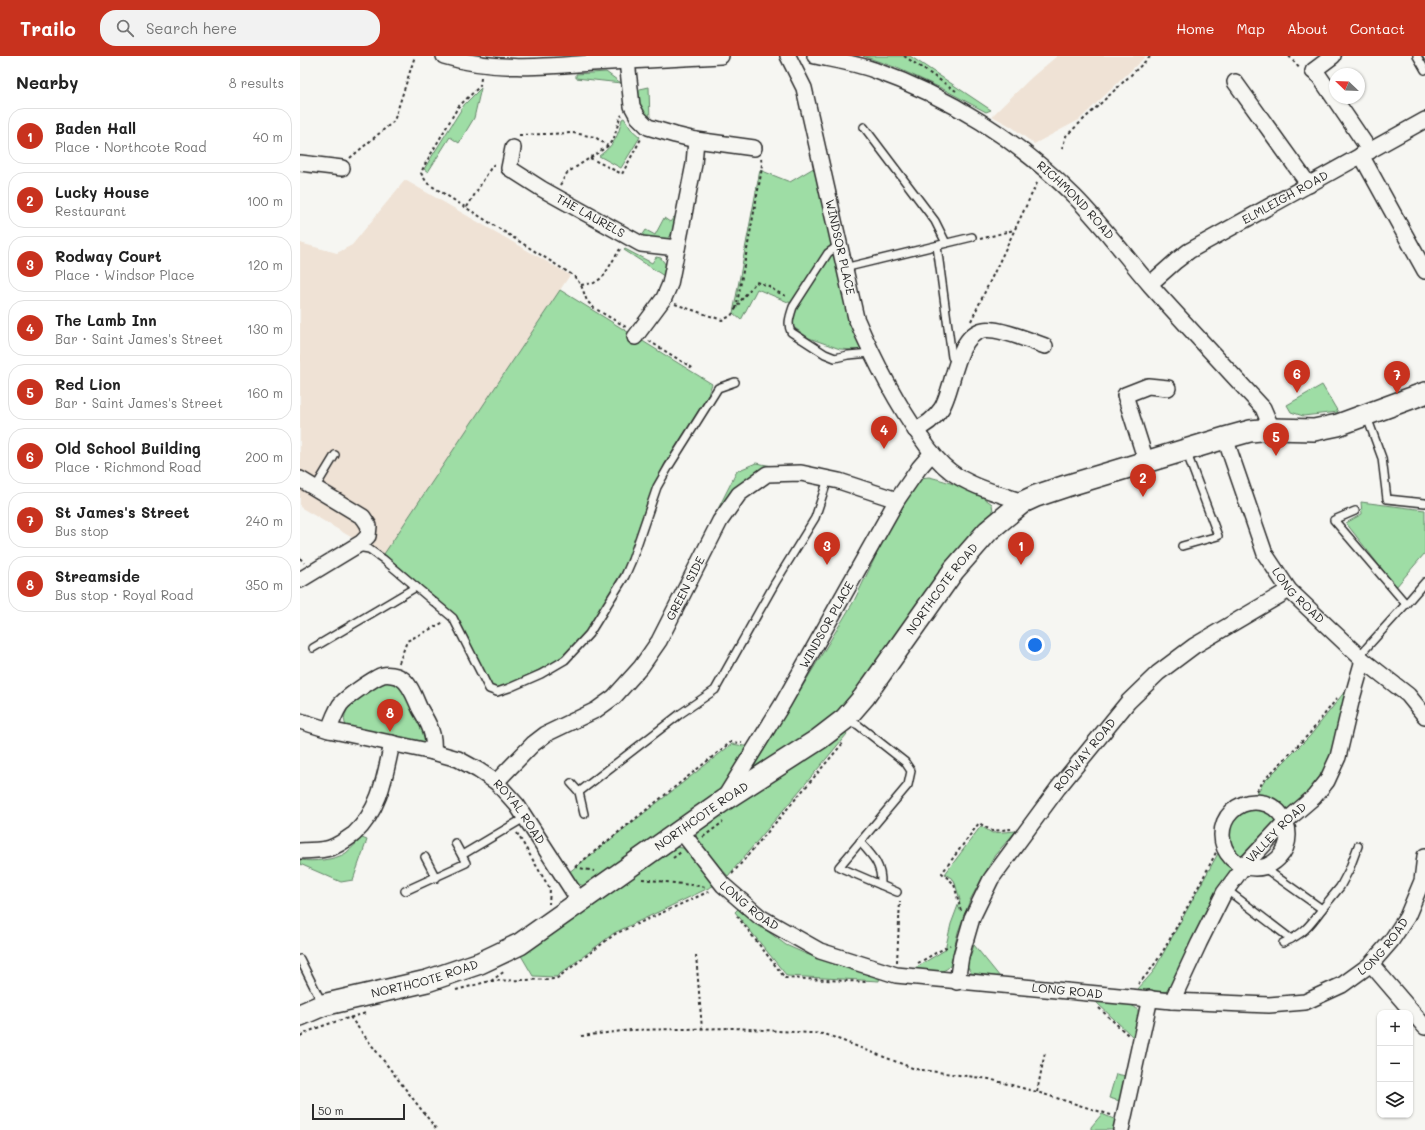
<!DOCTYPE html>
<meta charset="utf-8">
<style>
:root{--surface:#fff;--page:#f2f2f2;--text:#222;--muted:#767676;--line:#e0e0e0;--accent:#c8321e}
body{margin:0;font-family:Mali,sans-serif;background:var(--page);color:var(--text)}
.controls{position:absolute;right:12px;bottom:12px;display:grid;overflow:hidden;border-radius:8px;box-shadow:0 1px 3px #0004}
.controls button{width:36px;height:36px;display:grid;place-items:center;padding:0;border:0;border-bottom:1px solid var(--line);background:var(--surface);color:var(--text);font:20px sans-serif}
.compass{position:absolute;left:1029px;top:12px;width:36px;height:36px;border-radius:50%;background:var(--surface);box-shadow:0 1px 3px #0004;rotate:293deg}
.scale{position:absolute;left:12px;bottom:10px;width:93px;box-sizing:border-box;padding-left:4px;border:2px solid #2b2b2b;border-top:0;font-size:11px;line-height:14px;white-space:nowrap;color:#2b2b2b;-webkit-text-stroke:3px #f6f6f2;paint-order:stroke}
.you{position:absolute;left:735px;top:589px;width:14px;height:14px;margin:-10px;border:3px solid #fff;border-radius:50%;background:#1a73e8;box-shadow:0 0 0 6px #1a73e833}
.badge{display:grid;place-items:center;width:26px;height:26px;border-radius:50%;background:var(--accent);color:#fff;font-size:13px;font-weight:700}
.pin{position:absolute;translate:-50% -33px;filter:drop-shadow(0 1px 2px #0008)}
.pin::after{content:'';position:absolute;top:21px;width:14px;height:12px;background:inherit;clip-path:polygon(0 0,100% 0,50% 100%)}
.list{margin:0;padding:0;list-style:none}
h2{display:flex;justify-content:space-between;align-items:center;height:52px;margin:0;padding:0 16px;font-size:17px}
h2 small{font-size:13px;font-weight:400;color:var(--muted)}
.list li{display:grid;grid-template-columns:26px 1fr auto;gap:12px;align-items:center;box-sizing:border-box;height:56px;margin:0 8px 8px;padding:0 8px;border:1px solid var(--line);border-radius:16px}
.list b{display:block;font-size:15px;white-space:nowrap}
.list p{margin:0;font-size:13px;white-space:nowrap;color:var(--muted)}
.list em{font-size:13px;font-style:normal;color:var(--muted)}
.icon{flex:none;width:22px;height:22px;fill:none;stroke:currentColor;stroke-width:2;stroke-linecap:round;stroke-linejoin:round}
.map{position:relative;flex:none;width:1125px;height:1074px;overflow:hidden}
header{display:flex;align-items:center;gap:24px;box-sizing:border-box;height:56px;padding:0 20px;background:var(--accent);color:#fff}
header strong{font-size:19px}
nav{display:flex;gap:22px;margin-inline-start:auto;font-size:14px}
.search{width:280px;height:36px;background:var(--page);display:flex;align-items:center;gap:10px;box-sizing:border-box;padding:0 14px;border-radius:16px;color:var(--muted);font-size:15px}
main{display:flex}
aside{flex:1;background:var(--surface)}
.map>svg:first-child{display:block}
.built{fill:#efe2d5}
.green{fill:#9edda5;stroke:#648468}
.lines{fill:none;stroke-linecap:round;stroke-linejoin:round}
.lane-casing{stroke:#2b2b2b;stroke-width:10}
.street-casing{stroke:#2b2b2b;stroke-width:18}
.secondary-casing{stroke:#2b2b2b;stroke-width:24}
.path{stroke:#2b2b2b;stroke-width:2;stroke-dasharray:3 3;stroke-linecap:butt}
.lane{stroke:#f6f6f2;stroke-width:7}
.street{stroke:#f6f6f2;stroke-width:15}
.secondary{stroke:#f6f6f2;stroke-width:21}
.labels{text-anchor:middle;stroke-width:3;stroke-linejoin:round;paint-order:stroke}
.street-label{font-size:12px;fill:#2b2b2b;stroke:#f6f6f2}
</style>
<header>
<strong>Trailo</strong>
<div class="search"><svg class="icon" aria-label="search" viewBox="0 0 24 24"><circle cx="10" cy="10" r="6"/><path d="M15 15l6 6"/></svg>Search here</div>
<nav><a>Home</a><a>Map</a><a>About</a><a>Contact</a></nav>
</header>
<main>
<aside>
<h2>Nearby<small>8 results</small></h2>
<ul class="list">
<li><span class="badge">1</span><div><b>Baden Hall</b><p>Place · Northcote Road</p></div><em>40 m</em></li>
<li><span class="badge">2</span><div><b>Lucky House</b><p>Restaurant</p></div><em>100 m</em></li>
<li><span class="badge">3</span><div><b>Rodway Court</b><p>Place · Windsor Place</p></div><em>120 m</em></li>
<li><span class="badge">4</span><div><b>The Lamb Inn</b><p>Bar · Saint James's Street</p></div><em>130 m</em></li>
<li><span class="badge">5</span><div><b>Red Lion</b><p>Bar · Saint James's Street</p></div><em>160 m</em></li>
<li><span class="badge">6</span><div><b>Old School Building</b><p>Place · Richmond Road</p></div><em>200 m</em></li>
<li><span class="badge">7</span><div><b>St James's Street</b><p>Bus stop</p></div><em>240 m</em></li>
<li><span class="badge">8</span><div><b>Streamside</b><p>Bus stop · Royal Road</p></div><em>350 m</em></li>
</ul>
</aside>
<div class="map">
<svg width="1125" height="1074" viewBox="0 0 1125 1074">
<rect width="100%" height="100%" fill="#f6f6f2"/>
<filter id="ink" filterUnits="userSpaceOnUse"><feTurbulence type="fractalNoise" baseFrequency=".025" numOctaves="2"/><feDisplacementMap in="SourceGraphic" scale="8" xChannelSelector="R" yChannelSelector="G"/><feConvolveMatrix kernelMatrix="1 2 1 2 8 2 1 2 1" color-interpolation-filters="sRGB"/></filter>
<g filter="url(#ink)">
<!-- built -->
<g class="built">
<polygon points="757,0 846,0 779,64 734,88 712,71 692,60 732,21"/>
<polygon points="105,124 270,219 84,498 61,487 0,451 0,187 37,197 52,189"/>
</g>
<!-- green -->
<g class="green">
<polygon points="563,0 610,0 691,54 686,56 643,33 597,12"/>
<polygon points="306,16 321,27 276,22 276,18"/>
<polygon points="349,31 350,65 341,54 335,37 340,33"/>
<polygon points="181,32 174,62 159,87 150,81 128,116 124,113 164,49"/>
<path d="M324,62l7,11 9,8 -19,31 -22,-12c15,-11 19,-19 23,-37z"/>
<polygon points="517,110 565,295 540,293 509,282 492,270 494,257 498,248 488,246 457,233 441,264 433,257 460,114 490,126"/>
<polygon points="374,161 376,161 374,173 367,185 356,185 342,180 346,174 355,179 364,162 370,166"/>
<polygon points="325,193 352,207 356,201 361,202 367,211 364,220 324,194"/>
<polygon points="260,234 412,328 407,341 364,409 352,436 327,507 285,579 271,593 253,607 206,630 194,634 159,566 151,555 84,498"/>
<polygon points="1022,329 1038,356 1003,360 991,356 987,349"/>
<polygon points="456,407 489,413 441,429 417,455 437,415"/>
<path d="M629,421c19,4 49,15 63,27l1,7 -2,6 -135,181 -35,32 -72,45 105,-174 44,-91 22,-32z"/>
<polygon points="1061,446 1125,454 1125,497 1096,531 1046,467 1062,458"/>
<path d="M93,626l8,3 27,55 -3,2 -78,-14c-9,-16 8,-27 20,-35 4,-3 8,-8 13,-9 3,-2 9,-2 13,-2z"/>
<polygon points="1049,630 1028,706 1018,723 1000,746 954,792 871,932 865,936 837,934 853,916 921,792 934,759 942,753 949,750 964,726 1010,680"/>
<polygon points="545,675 547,678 428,820 399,788 396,782 397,776 405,769"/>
<path d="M432,688l18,3 -21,33 -14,16 -130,90c-9,-2 -12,-5 -17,-13z"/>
<path d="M681,770l11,7 24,-2 -21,24 -25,45 -12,32 -8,34c-9,10 -23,4 -35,2l30,-18 6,-26 9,-24 -6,-20 -9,-6z"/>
<path d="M62,782l5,2 -14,40 -12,2 -41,-18v-4c13,2 35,0 46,-7 6,-5 11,-11 16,-15z"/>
<polygon points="374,791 383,792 415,829 314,877 256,921 233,920 219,896"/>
<polygon points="438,853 486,889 506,898 580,920 579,925 487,920 435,856"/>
<polygon points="674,889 700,921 671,917 667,910"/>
<path d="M796,946c13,1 38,-3 43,11l-5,25z"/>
<polygon points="816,1018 826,1020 820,1045 809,1042"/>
<polygon points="802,1058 816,1064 815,1074 791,1074 791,1071"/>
</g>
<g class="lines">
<defs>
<g id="lane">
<polyline points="1117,0 1125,14"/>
<polyline points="564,71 635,165 646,187"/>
<path d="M539,189l-11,8 -35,54c-3,9 -6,17 -2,25l34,22 10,4 13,-3 23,-2"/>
<polyline points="637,190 652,301"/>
<polyline points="544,212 672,181"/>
<polyline points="1067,361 1082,402 1087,443 1125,447"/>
<polyline points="15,432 35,399"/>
<polyline points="1055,455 1034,464 1106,548 1059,600"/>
<polyline points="882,490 918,480 886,395"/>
<polyline points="57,491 69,493 83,503 153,562 189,633 197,636 209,632 241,618 265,604 289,578 325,520 332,504 357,431 369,410 418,332 435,326"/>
<polyline points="1106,548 1125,526"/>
<polyline points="13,592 116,531"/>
<polyline points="547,664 558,669 605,706 611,715 608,729 539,811 597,836"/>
<polyline points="271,727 279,736"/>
<polyline points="284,758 279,736 380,658 415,634 475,527 515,462 528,423"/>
<path d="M560,786c13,14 22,23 21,43"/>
<polyline points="162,799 226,761"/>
<polyline points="125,801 136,822"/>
<polyline points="963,811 1022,853 1040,831 1049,814 1058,790"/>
<polyline points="927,834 991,883"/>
<polyline points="105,835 166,807 155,787"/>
<path d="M983,887c20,-9 26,-16 39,-34"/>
<polyline points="0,903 22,947"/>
</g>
<g id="street">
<path d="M144,0c48,15 98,11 148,7 43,-2 86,-5 129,-7"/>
<path id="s1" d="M488,0l16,32 52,230c18,42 39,83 66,121 8,12 16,23 28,32 19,15 50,23 73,31"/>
<path id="s2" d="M515,0c19,4 40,7 59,14 74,26 144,70 200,126 28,28 51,60 77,90 37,41 75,82 112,122l9,21"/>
<polyline points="1033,0 1013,15 1019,20 1070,95"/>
<polyline points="327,5 332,50 338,61 348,71 375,79 396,84 454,92"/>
<polyline points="935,26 1009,129"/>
<path id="s3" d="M213,92l-4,20 33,21 99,55 36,4"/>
<polyline points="1061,99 1125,215"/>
<polyline points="0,107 42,112"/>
<path id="s4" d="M850,228l26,-23 13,-10 236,-131"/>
<polyline points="335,281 364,242 370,228 394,108 396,84"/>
<path d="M615,374c12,-5 19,-11 26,-21 13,-19 14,-73 42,-79 14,-3 48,11 62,16"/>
<path id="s5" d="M925,382l40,116 24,36 74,70 45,35 17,21"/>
<polyline points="846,405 825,339 848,330 868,332"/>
<polyline points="0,423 63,461 69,470 68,480 61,487 0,524"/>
<path id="s6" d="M0,665l29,9 104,22 25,7 20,11 18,12 21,23 63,97"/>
<path d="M29,674c3,-9 6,-17 11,-25 5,-7 35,-28 43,-30 5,-1 13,0 18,3 10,6 14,21 19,31 9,15 15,25 13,43"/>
<path id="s7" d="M196,726l37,-38 13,-10 50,-24 18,-13 27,-30 18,-26 61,-120 19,-27 28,-20 34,-1 38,8 58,19"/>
<path id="s8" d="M425,741l58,-94 114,-203 22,-32 13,-15"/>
<circle cx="955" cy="779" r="33"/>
<path id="s9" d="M381,775l42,54 37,32 60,34 76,24 276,26 97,4 36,-3 37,-17 29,-21 20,-23 16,-24 15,-36 3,-25"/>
<path d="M0,795c10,-1 21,0 30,-3 9,-3 17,-9 24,-14 26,-24 31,-58 38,-91"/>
<polyline points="1071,908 1125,971"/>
<path id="s10" d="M657,926l4,-26 11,-38 19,-39 67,-91 70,-86 30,-29 36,-27 95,-56"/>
<path id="s11" d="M872,945l27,-58 25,-50 20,-27 42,-45 28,-24 13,-16 11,-24 13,-55 12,-42"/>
<polyline points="821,1074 850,942"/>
</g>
<g id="secondary">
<path id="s12" d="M0,959l23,-10 104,-24 53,-18 40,-19 204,-144 95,-61 26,-20 19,-22 90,-127 34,-39 35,-29 13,-6 30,-10 159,-48 25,-7 22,-2 42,1 24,-5 87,-32"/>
</g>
</defs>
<!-- lane casing -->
<use href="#lane" class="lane-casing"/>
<!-- street casing -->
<use href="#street" class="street-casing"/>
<!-- secondary casing -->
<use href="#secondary" class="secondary-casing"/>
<!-- path -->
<g class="path">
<polyline points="604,0 656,35"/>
<polyline points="989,0 1000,13"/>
<polyline points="181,22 180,30 158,51 124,110 121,117 127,127 274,220 281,229 287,245 294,252 326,271"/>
<polyline points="219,79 273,77 295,81 308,90"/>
<polyline points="762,93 766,80 851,0"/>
<polyline points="50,102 94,65 115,0"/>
<polyline points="290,102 322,118 342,81"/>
<polyline points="260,129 267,117 308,90 314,82 320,61 322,59"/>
<polyline points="167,151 192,110 196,107"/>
<polyline points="680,183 714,174"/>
<polyline points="281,229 294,227 303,221 320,193"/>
<polyline points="375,248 422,264 431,260 442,243 456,226 469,230 475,235 488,241"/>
<polyline points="436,253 461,118 462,107 461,103"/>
<polyline points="671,265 738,125"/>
<polyline points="349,285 394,313"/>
<polyline points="0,502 4,507"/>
<polyline points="99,607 107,585 144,566"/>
<polyline points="950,745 964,724 1010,677 1038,641"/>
<polyline points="217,777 250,833 249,848"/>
<polyline points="403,781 423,766"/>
<polyline points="373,802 381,796"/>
<polyline points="275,811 294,815"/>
<polyline points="275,811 431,686 442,687"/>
<polyline points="432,818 543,687"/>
<polyline points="342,823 407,831"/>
<polyline points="661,855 654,828 642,817 679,767 692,775 711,773"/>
<polyline points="437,860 485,922 568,926"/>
<polyline points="396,899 402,973"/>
<polyline points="597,906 600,845"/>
<polyline points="618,907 650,889"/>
<polyline points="191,925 205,915"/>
<path d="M838,928c18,-18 30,-41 42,-64 15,-26 29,-53 42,-80"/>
<polyline points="156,934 190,925 256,923 315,878 410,835"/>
<polyline points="799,952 828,979"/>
<polyline points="50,961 137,1074"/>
<path d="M0,980c22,-12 43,-16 66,-23"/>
<polyline points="281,980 331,974 434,972 525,978 615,1013 689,1023 737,1036 811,1059"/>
<polyline points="737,1036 745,996"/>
</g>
<!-- lane -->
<use href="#lane" class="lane"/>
<!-- street -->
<use href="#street" class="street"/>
<!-- secondary -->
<use href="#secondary" class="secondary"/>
</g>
</g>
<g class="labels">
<!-- street labels -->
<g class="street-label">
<text dy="4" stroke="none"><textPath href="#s4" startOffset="161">ELMLEIGH ROAD</textPath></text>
<text dy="4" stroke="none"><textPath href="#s2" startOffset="303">RICHMOND ROAD</textPath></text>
<text dy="4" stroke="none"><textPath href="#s3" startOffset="115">THE LAURELS</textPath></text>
<text dy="4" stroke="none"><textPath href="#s1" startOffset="199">WINDSOR PLACE</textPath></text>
<text dy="4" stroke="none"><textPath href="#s7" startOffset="278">GREEN SIDE</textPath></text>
<text dy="4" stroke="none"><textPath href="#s12" startOffset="790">NORTHCOTE ROAD</textPath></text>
<text dy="4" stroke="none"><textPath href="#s5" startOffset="176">LONG ROAD</textPath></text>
<text dy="4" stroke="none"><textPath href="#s8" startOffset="200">WINDSOR PLACE</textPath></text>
<text dy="4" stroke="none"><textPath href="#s10" startOffset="265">RODWAY ROAD</textPath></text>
<text dy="4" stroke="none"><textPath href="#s6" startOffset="245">ROYAL ROAD</textPath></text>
<text dy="4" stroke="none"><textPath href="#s12" startOffset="454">NORTHCOTE ROAD</textPath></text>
<text dy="4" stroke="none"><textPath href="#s11" startOffset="200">VALLEY ROAD</textPath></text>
<text dy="4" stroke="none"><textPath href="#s9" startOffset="102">LONG ROAD</textPath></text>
<text dy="4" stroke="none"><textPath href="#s9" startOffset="774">LONG ROAD</textPath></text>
<text dy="4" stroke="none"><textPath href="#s12" startOffset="130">NORTHCOTE ROAD</textPath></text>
<text dy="4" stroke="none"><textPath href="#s9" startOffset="438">LONG ROAD</textPath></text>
</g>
</g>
</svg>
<div class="controls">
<button>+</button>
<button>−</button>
<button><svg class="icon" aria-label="layers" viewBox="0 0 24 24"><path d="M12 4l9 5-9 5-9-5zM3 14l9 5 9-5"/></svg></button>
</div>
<svg class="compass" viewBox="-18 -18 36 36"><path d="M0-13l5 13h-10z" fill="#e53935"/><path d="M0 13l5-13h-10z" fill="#767676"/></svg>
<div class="scale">50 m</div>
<div class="you"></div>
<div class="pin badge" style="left:721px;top:509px">1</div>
<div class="pin badge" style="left:843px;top:441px">2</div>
<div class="pin badge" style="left:527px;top:509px">3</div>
<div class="pin badge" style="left:584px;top:393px">4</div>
<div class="pin badge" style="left:976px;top:400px">5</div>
<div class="pin badge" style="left:997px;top:337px">6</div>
<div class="pin badge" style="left:1097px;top:338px">7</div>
<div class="pin badge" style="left:90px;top:676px">8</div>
</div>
</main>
